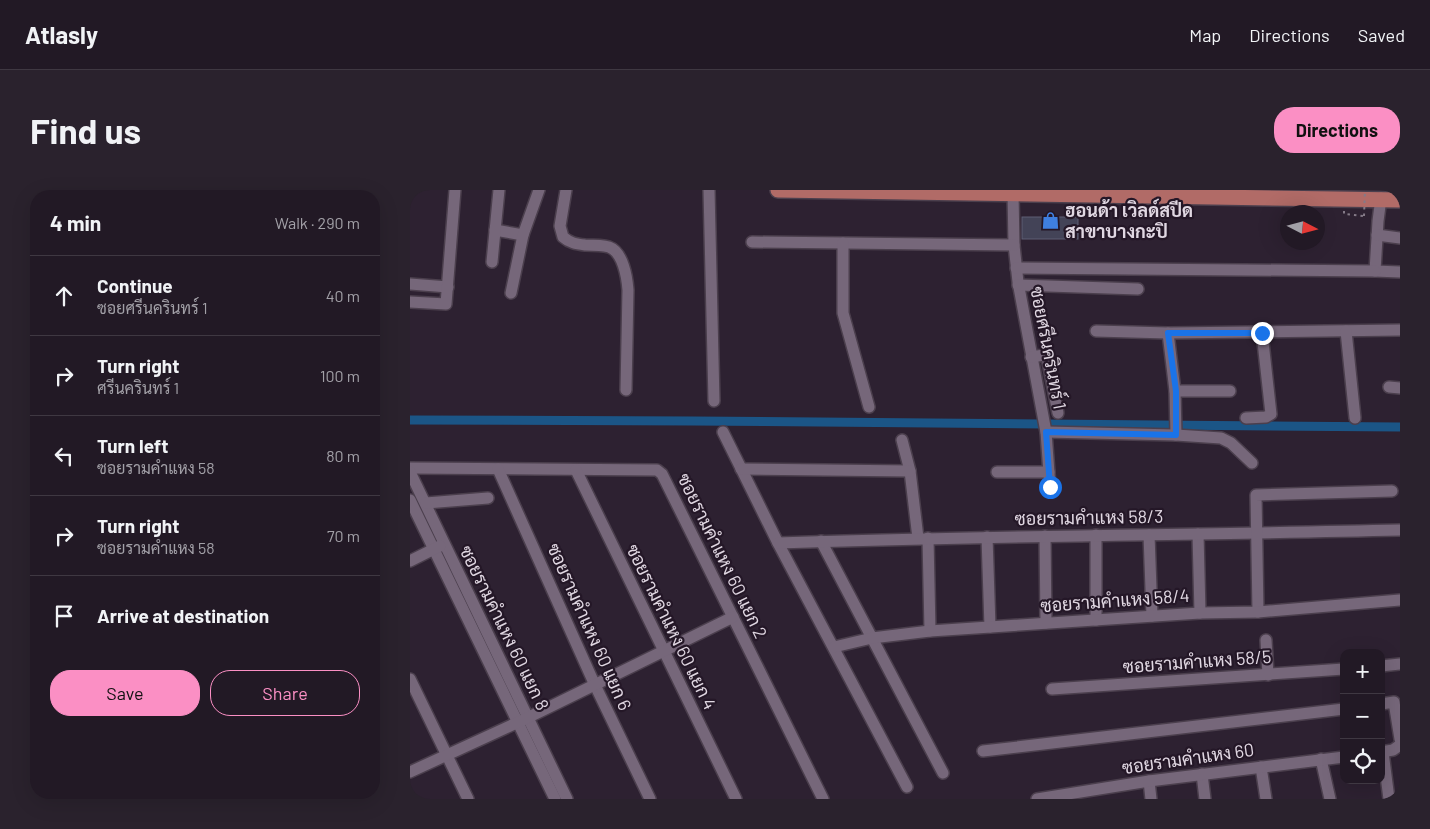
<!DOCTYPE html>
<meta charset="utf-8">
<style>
:root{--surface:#221925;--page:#2a222d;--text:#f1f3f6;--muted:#a2a0a7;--line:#3f3842;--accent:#fb8fc4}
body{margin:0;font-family:Barlow,Sarabun,sans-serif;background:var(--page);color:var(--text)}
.controls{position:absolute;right:15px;bottom:15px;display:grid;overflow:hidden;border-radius:10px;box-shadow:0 5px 20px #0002}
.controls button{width:45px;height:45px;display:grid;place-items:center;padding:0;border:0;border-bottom:1px solid var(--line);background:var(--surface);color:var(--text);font:25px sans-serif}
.compass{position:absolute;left:870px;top:15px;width:45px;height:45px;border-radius:50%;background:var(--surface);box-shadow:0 5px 20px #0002;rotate:96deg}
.stop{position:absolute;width:15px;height:15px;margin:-11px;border:4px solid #1a73e8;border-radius:50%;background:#fff}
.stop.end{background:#1a73e8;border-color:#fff;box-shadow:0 1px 5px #0008}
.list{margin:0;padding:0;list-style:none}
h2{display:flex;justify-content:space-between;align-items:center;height:65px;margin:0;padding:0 20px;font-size:21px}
h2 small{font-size:16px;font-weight:400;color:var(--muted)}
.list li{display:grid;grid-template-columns:32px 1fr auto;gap:15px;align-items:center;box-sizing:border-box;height:80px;padding:0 20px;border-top:1px solid var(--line)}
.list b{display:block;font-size:19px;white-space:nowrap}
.list p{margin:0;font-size:16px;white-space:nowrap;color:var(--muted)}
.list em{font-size:16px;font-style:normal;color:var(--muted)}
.actions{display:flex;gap:10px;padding:15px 20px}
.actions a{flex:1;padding:11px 0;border:1px solid var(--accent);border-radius:20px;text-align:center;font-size:18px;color:var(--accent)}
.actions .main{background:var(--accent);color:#111}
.icon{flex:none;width:28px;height:28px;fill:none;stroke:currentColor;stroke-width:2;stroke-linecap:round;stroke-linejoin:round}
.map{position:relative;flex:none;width:990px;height:609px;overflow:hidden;border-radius:20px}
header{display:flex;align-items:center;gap:30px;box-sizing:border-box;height:70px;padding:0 25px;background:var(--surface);border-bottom:1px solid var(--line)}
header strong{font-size:24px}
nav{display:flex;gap:28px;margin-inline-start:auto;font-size:18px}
.intro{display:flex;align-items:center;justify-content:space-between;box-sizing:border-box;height:120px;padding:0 30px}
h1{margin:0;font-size:35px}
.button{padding:12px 22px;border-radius:20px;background:var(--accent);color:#111;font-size:18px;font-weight:700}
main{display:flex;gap:30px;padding:0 30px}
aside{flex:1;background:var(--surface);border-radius:20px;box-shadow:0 5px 20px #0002}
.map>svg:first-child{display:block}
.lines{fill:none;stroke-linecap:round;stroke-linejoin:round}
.canal{stroke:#1b5586;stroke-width:9}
.building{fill:#434357;stroke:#5f5f75}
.minor-casing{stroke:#4b3f4d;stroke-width:14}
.major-casing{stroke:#4b3f4d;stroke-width:18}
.path{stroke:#847a87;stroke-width:2;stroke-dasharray:2.5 4;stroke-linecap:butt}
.minor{stroke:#76677a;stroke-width:11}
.major{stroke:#b16b67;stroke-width:15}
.path-bridge{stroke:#847a87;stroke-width:2;stroke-dasharray:2.5 4;stroke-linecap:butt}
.route{stroke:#1a73e8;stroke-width:6}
.labels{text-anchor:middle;stroke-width:4.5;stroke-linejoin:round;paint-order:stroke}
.poi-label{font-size:18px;font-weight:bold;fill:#e0d7e2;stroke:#241727;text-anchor:start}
.street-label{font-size:18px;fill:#e0d7e2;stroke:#241727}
</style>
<header>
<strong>Atlasly</strong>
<nav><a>Map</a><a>Directions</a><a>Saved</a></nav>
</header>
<div class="intro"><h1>Find us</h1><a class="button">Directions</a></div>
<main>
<aside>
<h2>4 min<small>Walk · 290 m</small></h2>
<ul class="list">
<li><svg class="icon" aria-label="ahead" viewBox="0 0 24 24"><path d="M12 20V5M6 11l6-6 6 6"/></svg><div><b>Continue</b><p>ซอยศรีนครินทร์ 1</p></div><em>40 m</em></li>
<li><svg class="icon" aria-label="right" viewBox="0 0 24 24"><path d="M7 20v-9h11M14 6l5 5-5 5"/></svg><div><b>Turn right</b><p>ศรีนครินทร์ 1</p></div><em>100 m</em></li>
<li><svg class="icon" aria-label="left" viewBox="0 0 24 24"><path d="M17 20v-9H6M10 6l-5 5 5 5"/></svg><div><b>Turn left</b><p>ซอยรามคำแหง 58</p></div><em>80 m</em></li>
<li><svg class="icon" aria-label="right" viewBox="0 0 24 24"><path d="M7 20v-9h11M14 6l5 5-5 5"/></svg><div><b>Turn right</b><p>ซอยรามคำแหง 58</p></div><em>70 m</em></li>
<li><svg class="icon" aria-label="arrive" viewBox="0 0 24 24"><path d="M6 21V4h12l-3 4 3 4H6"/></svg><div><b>Arrive at destination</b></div></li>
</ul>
<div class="actions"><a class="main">Save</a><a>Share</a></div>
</aside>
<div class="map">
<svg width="990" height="609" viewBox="0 0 990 609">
<rect width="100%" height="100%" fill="#2d2131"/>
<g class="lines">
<!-- canal -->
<polyline class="canal" points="0,230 283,231 990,237"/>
</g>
<!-- building -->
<rect class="building" x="612" y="27" width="56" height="22"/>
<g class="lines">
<defs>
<g id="minor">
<path d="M156,0l-6,36 3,11c7,6 13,7 22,8 8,0 17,0 24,2 14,5 18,30 19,43l-2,100"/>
<polyline points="299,0 304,211"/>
<polyline points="603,3 604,55 608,92 636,242 640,297"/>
<polyline points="971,8 968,31 965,81 990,82"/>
<polyline points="85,40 113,45"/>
<polyline points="967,45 990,48"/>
<polyline points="342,52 604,55"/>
<polyline points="433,53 433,123 459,217"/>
<polyline points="82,72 89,0"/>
<polyline points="606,78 965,81"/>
<polyline points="0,94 38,97"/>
<polyline points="608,95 728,99"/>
<polyline points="101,103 113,45 129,0"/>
<polyline points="0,112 36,114 45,0"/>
<polyline points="686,141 758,143 990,140"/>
<polyline points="936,141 945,228"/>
<polyline points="758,143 765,201 766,245"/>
<polyline points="621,167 634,165 637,167 648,223"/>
<polyline points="979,197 990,198"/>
<polyline points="765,201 820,201"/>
<polyline points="836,228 856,227 861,224 852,143"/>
<polyline points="313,242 368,353 497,597"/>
<polyline points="636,242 766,245 811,248 821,253 842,273"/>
<polyline points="492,250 500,281 508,348"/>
<polyline points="0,278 247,280 252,284 413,609"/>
<polyline points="88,279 184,493 240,609"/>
<polyline points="331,279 500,281"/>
<polyline points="166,280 326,609"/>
<polyline points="0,282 157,609"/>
<polyline points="587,282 639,282"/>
<polyline points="0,310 145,609"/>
<polyline points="16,313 78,308"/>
<polyline points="788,344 790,423"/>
<polyline points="686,345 686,430"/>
<polyline points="739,345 742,426"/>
<polyline points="635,346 636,433"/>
<polyline points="577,347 580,437"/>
<polyline points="518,348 520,441"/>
<polyline points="411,351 533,583"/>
<path d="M368,353c207,-7 415,-8 622,-13"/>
<polyline points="0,371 30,356"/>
<polyline points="848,422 846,305 982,301"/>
<polyline points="856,450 858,485"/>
<polyline points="424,457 462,448 520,441 790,423 848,422 990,410"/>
<polyline points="971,476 990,474"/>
<polyline points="0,489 58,609"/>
<polyline points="642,499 934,479"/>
<polyline points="971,514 984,512 990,549"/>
<polyline points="573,561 934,519"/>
<polyline points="971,562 983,560 990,555"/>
<polyline points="973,562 979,609"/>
<polyline points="911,569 920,609"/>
<polyline points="851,577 856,609"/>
<polyline points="0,582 113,530 323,427"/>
<polyline points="792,584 795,609"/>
<polyline points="739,591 741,609"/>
<polyline points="627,609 739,591 934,567"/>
</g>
<polyline id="major" points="368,0 990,10"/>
</defs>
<!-- minor casing -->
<use href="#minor" class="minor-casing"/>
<!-- major casing -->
<use href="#major" class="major-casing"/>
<!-- path -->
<polyline class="path" points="934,21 934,24 954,26"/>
<!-- minor -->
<use href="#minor" class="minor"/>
<!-- major -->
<use href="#major" class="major"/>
<!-- path-bridge -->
<polyline class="path-bridge" points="954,26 955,0"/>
</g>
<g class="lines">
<!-- route -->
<polyline class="route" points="640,297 636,242 766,245 766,201 758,143 852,143"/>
</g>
<!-- icons -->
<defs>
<symbol id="shop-bare" viewBox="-9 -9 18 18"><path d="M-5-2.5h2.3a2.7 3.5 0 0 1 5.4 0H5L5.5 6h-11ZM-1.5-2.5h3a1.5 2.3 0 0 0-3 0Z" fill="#3f7fe0" stroke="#241727" stroke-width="2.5" paint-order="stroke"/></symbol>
</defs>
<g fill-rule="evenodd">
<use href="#shop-bare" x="628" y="18" width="25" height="25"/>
</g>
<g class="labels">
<!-- poi labels -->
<g class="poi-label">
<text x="655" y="27">ฮอนด้า เวิลด์สปีด<tspan x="655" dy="21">สาขาบางกะปิ</tspan></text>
</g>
<!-- street labels -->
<g class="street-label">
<text transform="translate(638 158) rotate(79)" y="6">ซอยศรีนครินทร์ 1</text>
<text transform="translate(679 328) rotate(-1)" y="6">ซอยรามคำแหง 58/3</text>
<text transform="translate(312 366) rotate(64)" y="6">ซอยรามคำแหง 60 แยก 2</text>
<text transform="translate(705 411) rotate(-4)" y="6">ซอยรามคำแหง 58/4</text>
<text transform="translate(179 437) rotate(66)" y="6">ซอยรามคำแหง 60 แยก 6</text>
<text transform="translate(261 437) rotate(64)" y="6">ซอยรามคำแหง 60 แยก 4</text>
<text transform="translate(94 438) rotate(64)" y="6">ซอยรามคำแหง 60 แยก 8</text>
<text transform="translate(787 472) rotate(-4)" y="6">ซอยรามคำแหง 58/5</text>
<text transform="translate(778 569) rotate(-8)" y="6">ซอยรามคำแหง 60</text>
</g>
</g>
</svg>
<div class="controls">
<button>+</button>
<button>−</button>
<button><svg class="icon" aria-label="locate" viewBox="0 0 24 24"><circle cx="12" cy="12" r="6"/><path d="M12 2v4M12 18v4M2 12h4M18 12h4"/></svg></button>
</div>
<svg class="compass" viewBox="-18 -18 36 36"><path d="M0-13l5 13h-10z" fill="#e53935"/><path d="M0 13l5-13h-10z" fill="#a2a0a7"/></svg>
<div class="stop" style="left:640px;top:297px"></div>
<div class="stop end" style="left:852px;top:143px"></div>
</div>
</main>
